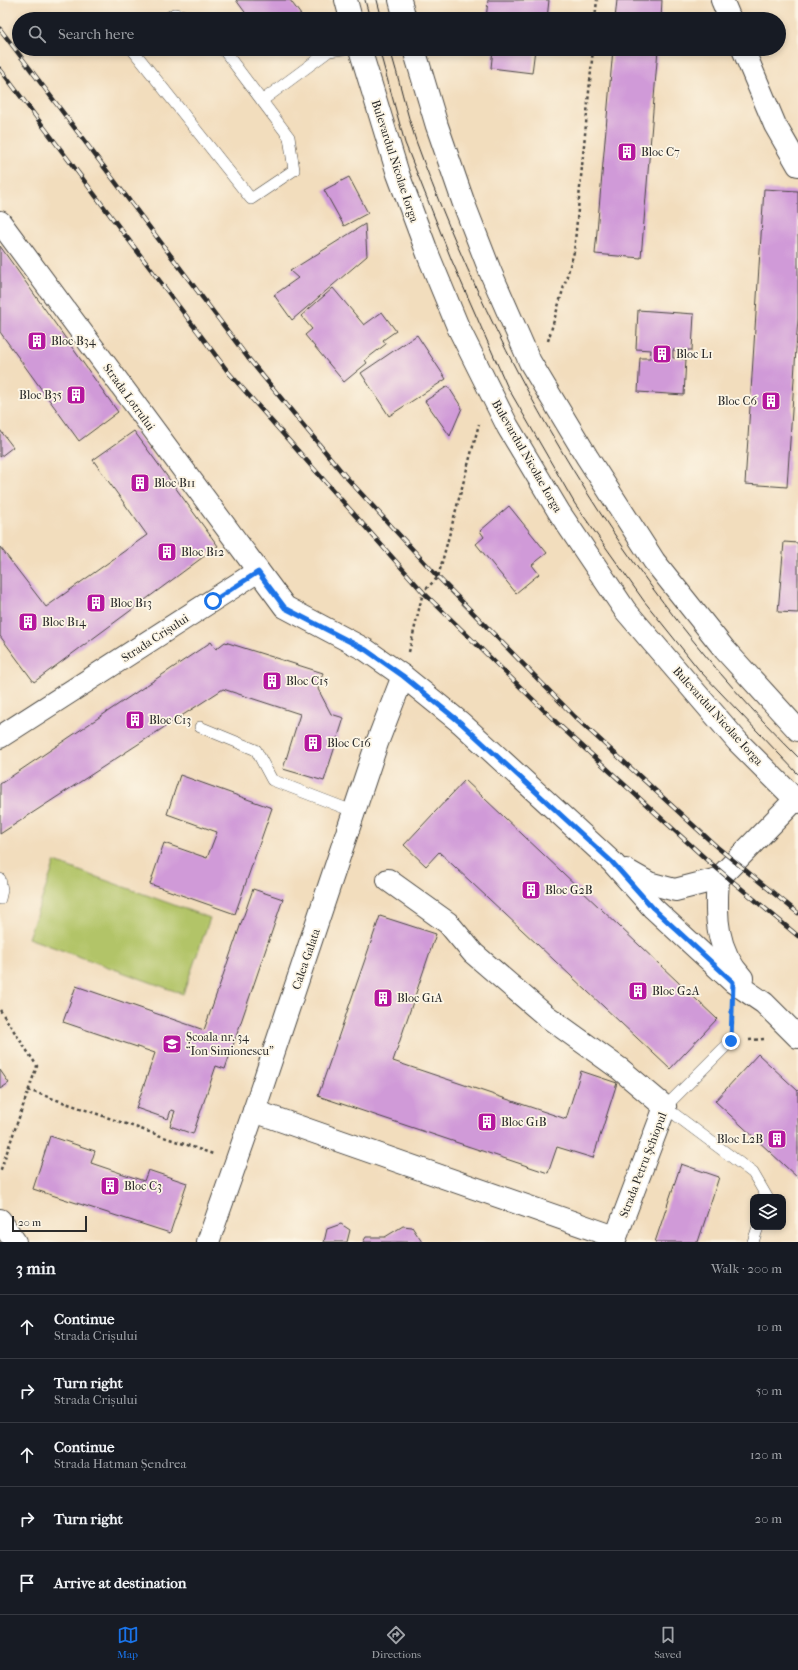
<!DOCTYPE html>
<meta charset="utf-8">
<style>
:root{--surface:#171b24;--page:#20242c;--text:#f1f3f6;--muted:#9ea1a6;--line:#363941;--accent:#1a73e8}
body{margin:0;font-family:"IM FELL French Canon",serif;background:var(--page);color:var(--text)}
.controls{position:absolute;right:12px;bottom:12px;display:grid;overflow:hidden;border-radius:8px;box-shadow:0 2px 6px #0003}
.controls button{width:36px;height:36px;display:grid;place-items:center;padding:0;border:0;border-bottom:1px solid var(--line);background:var(--surface);color:var(--text);font:20px sans-serif}
.scale{position:absolute;left:12px;bottom:10px;width:75px;box-sizing:border-box;padding-left:4px;border:2px solid #2b2b2b;border-top:0;font-size:11px;line-height:14px;white-space:nowrap;color:#2b2b2b;-webkit-text-stroke:3px #fcf5e5;paint-order:stroke}
.stop{position:absolute;width:12px;height:12px;margin:-9px;border:3px solid #1a73e8;border-radius:50%;background:#fff}
.stop.end{background:#1a73e8;border-color:#fff;box-shadow:0 1px 4px #0008}
.list{margin:0;padding:0;list-style:none}
h2{display:flex;justify-content:space-between;align-items:center;height:52px;margin:0;padding:0 16px;font-size:17px}
h2 small{font-size:13px;font-weight:400;color:var(--muted)}
.list li{display:grid;grid-template-columns:26px 1fr auto;gap:12px;align-items:center;box-sizing:border-box;height:64px;padding:0 16px;border-top:1px solid var(--line)}
.list b{display:block;font-size:15px;white-space:nowrap}
.list p{margin:0;font-size:13px;white-space:nowrap;color:var(--muted)}
.list em{font-size:13px;font-style:normal;color:var(--muted)}
.icon{flex:none;width:22px;height:22px;fill:none;stroke:currentColor;stroke-width:2;stroke-linecap:round;stroke-linejoin:round}
.map{position:relative;flex:none;width:798px;height:1242px;overflow:hidden}
.search{position:absolute;background:var(--surface);box-shadow:0 2px 6px #0003;left:12px;right:12px;top:12px;height:44px;display:flex;align-items:center;gap:10px;box-sizing:border-box;padding:0 14px;border-radius:22px;color:var(--muted);font-size:15px}
.sheet{height:372px;background:var(--surface)}
nav{display:flex;justify-content:space-around;align-items:center;box-sizing:border-box;height:56px;border-top:1px solid var(--line);background:var(--surface);font-size:11px;color:var(--muted)}
nav a{display:grid;justify-items:center;gap:2px}
nav .on{color:var(--accent)}
.map>svg:first-child{display:block}
.green{fill:#b2c468;stroke:#6e784a}
.building{fill:#d09ad8}
.lines{fill:none;stroke-linecap:round;stroke-linejoin:round}
.lane-casing{stroke:#494641;stroke-width:12}
.street-casing{stroke:#494641;stroke-width:24}
.secondary-casing{stroke:#494641;stroke-width:24}
.primary-casing{stroke:#494641;stroke-width:24}
.path{stroke:#494641;stroke-width:2.5;stroke-dasharray:3 3;stroke-linecap:butt}
.lane{stroke:#fff;stroke-width:11}
.street{stroke:#fff;stroke-width:22}
.secondary{stroke:#fff;stroke-width:22}
.primary{stroke:#fff;stroke-width:22}
.tram{stroke:#2b2b2b;stroke-width:1}
.rail-casing{stroke:#2b2b2b;stroke-width:4.5}
.rail{stroke:#fcf5e5;stroke-width:3;stroke-dasharray:9;stroke-linecap:butt}
.route{stroke:#1a73e8;stroke-width:5}
.labels{text-anchor:middle;stroke-width:3.5;stroke-linejoin:round;paint-order:stroke}
.poi-label{font-size:12px;fill:#2b2b2b;stroke:#fcf5e5;text-anchor:start}
.street-label{font-size:12px;fill:#2b2b2b;stroke:#fcf5e5}
</style>
<div class="map">
<svg width="798" height="1242" viewBox="0 0 798 1242">
<rect width="100%" height="100%" fill="#fcf5e5"/>
<filter id="ink" filterUnits="userSpaceOnUse"><feTurbulence type="fractalNoise" baseFrequency=".025" numOctaves="2"/><feDisplacementMap in="SourceGraphic" scale="8" xChannelSelector="R" yChannelSelector="G"/><feConvolveMatrix kernelMatrix="1 2 1 2 8 2 1 2 1" color-interpolation-filters="sRGB"/></filter>
<filter id="wash" filterUnits="userSpaceOnUse"><feTurbulence type="fractalNoise" baseFrequency=".012" numOctaves="4" result="noise"/><feDisplacementMap in="SourceGraphic" scale="16" xChannelSelector="R" yChannelSelector="G"/><feGaussianBlur stdDeviation="0.9" result="paint"/><feColorMatrix in="noise" values="0 0 0 0 0 0 0 0 0 0 0 0 0 0 0 0 0 1.4 0 .05"/><feComposite in="paint" operator="in"/></filter>
<g filter="url(#wash)">
<rect width="100%" height="100%" fill="#f2ddbd"/>
<!-- green -->
<polygon class="green" points="55,862 210,918 183,994 28,938"/>
<g id="blocks">
<!-- building -->
<g class="building">
<polygon points="236,0 290,0 304,19 250,19"/>
<polygon points="488,0 549,0 547,19 486,19"/>
<polygon points="617,0 662,0 661,19 615,19"/>
<polygon points="493,49 535,49 532,73 491,68"/>
<polygon points="613,49 658,49 641,258 595,254"/>
<polygon points="349,177 368,213 344,226 324,190"/>
<polygon points="764,189 798,191 798,318 787,487 745,484"/>
<polygon points="365,224 367,256 292,320 274,295 298,278 290,271"/>
<polygon points="0,246 118,412 79,441 0,332"/>
<polygon points="333,288 364,325 382,312 396,331 383,340 386,344 365,360 367,363 344,382 305,335 312,329 301,316"/>
<polygon points="638,310 694,314 692,350 673,350 673,358 686,359 684,395 638,392 640,358 650,358 651,350 636,349"/>
<polygon points="417,335 446,379 389,416 361,373"/>
<polygon points="448,386 462,408 450,436 425,401"/>
<polygon points="0,430 13,447 0,457"/>
<polygon points="134,431 218,546 34,682 0,636 0,547 46,607 147,535 93,460"/>
<polygon points="509,506 547,553 532,565 539,574 516,593 476,544 484,537 480,531"/>
<polygon points="784,542 798,543 798,613 778,612"/>
<polygon points="211,642 216,649 225,642 323,673 318,689 331,714 344,718 324,781 283,769 300,714 223,689 0,834 0,784"/>
<polygon points="180,775 272,808 235,914 150,884 164,843 207,858 217,832 167,814"/>
<polygon points="465,780 717,1019 670,1069 439,852 426,866 404,845"/>
<polygon points="253,889 283,899 225,1069 216,1066 193,1134 170,1126 175,1111 171,1110 168,1119 136,1108 155,1053 63,1022 76,986 204,1030"/>
<polygon points="380,916 436,934 393,1061 566,1119 581,1071 617,1083 593,1158 557,1147 548,1173 318,1096"/>
<polygon points="758,1054 798,1091 798,1178 715,1101"/>
<polygon points="0,1070 9,1083 0,1089"/>
<polygon points="50,1136 95,1151 91,1163 144,1181 148,1170 187,1183 170,1233 33,1189"/>
<polygon points="681,1164 719,1177 698,1242 655,1242"/>
<polygon points="341,1224 350,1230 347,1242 324,1242 327,1229"/>
<polygon points="403,1226 412,1227 422,1242 363,1242 366,1237 385,1237"/>
</g>
</g>
</g>
<g filter="url(#ink)">
<use href="#blocks" fill-opacity="0" stroke="#494641" stroke-width="1"/>
<g class="lines">
<defs>
<g id="lane">
<polyline points="167,19 174,14 199,19"/>
<polyline points="132,49 251,199 294,170 289,137 223,49"/>
<polyline points="263,100 329,51 343,49"/>
<polyline points="200,727 256,750 272,780 355,812"/>
<polyline points="0,879 2,890 0,899"/>
<polyline points="731,1041 665,1107 753,1173 767,1197"/>
<polyline points="753,1242 758,1227"/>
</g>
<g id="street">
<polyline points="722,0 730,19"/>
<polyline points="743,49 775,125 798,165"/>
<polyline points="0,222 285,607 366,650 403,676"/>
<polyline points="0,737 258,571"/>
<polyline points="388,880 448,923 473,953 545,1015 620,1069 665,1107 614,1242"/>
<polyline points="254,1111 615,1237"/>
</g>
<g id="secondary">
<polyline points="626,870 649,883 675,890 718,879 796,799"/>
<path d="M718,879c-3,37 -2,71 24,99"/>
<polyline points="0,1220 15,1242"/>
<polyline points="208,1242 254,1111 377,743 403,676 461,723 612,862 653,908 733,982 764,1003 798,1037"/>
</g>
<g id="primary">
<polyline points="346,0 351,19"/>
<polyline points="400,0 405,19"/>
<polyline points="360,49 398,174 429,257 458,327 508,427 559,512 625,610 738,742 798,802"/>
<polyline points="414,49 437,126 464,204 490,271 530,362 587,457 654,561 725,650 798,730"/>
</g>
</defs>
<!-- lane casing -->
<use href="#lane" class="lane-casing"/>
<!-- street casing -->
<use href="#street" class="street-casing"/>
<!-- secondary casing -->
<use href="#secondary" class="secondary-casing"/>
<!-- primary casing -->
<use href="#primary" class="primary-casing"/>
<!-- path -->
<g class="path">
<polyline points="595,19 597,0"/>
<polyline points="548,341 574,252 593,49"/>
<polyline points="409,652 423,592 438,577 479,424"/>
<polyline points="0,1010 37,1066 0,1172"/>
<polyline points="732,1024 732,1011"/>
<polyline points="749,1040 766,1039"/>
<polyline points="28,1090 213,1154"/>
</g>
<!-- lane -->
<use href="#lane" class="lane"/>
<!-- street -->
<use href="#street" class="street"/>
<!-- secondary -->
<use href="#secondary" class="secondary"/>
<!-- primary -->
<use href="#primary" class="primary"/>
<!-- tram -->
<g class="tram">
<polyline points="365,0 370,19"/>
<polyline points="377,0 382,19"/>
<polyline points="379,49 405,143 452,261 507,386 575,504 644,601 700,671 798,774"/>
<path d="M390,49c9,30 16,62 26,92 83,229 209,444 382,616"/>
</g>
<defs>
<g id="rail">
<polyline points="0,29 248,358 346,477 438,577 575,717 717,847 798,913"/>
<polyline points="0,69 229,373 423,592 558,724 707,860 798,936"/>
</g>
</defs>
<!-- rail casing -->
<use href="#rail" class="rail-casing"/>
<!-- rail -->
<use href="#rail" class="rail"/>
</g>
</g>
<g class="lines" filter="url(#ink)">
<!-- route -->
<polyline class="route" points="213,601 258,572 285,608 366,650 403,676 461,723 612,862 653,908 733,982 731,1041"/>
</g>
<!-- icons -->
<defs>
<symbol id="building-square" viewBox="-11 -11 22 22"><rect x="-9" y="-9" width="18" height="18" rx="4" fill="#b5179e" stroke="#fcf5e5"/><path d="M-4-6H4V6H1V3H-1V6H-4ZM-2.5-4.3h1.7v1.8h-1.7ZM.8-4.3h1.7v1.8H.8ZM-2.5-1h1.7V.8h-1.7ZM.8-1h1.7V.8H.8Z" fill="#fff"/></symbol>
<symbol id="school-square" viewBox="-11 -11 22 22"><rect x="-9" y="-9" width="18" height="18" rx="4" fill="#b5179e" stroke="#fcf5e5"/><path d="M0-5L7-2L0 1L-7-2ZM-4 1L0 2.5L4 1V4Q0 6-4 4Z" fill="#fff"/></symbol>
</defs>
<g fill-rule="evenodd">
<use href="#building-square" x="616" y="141" width="22" height="22"/>
<use href="#building-square" x="26" y="330" width="22" height="22"/>
<use href="#building-square" x="651" y="343" width="22" height="22"/>
<use href="#building-square" x="65" y="384" width="22" height="22"/>
<use href="#building-square" x="760" y="390" width="22" height="22"/>
<use href="#building-square" x="129" y="472" width="22" height="22"/>
<use href="#building-square" x="156" y="541" width="22" height="22"/>
<use href="#building-square" x="85" y="592" width="22" height="22"/>
<use href="#building-square" x="17" y="611" width="22" height="22"/>
<use href="#building-square" x="261" y="670" width="22" height="22"/>
<use href="#building-square" x="124" y="709" width="22" height="22"/>
<use href="#building-square" x="302" y="732" width="22" height="22"/>
<use href="#building-square" x="520" y="879" width="22" height="22"/>
<use href="#building-square" x="627" y="980" width="22" height="22"/>
<use href="#building-square" x="372" y="987" width="22" height="22"/>
<use href="#school-square" x="161" y="1033" width="22" height="22"/>
<use href="#building-square" x="476" y="1111" width="22" height="22"/>
<use href="#building-square" x="766" y="1128" width="22" height="22"/>
<use href="#building-square" x="99" y="1175" width="22" height="22"/>
</g>
<g class="labels">
<!-- poi labels -->
<g class="poi-label">
<text x="641" y="156">Bloc C7</text>
<text x="51" y="345">Bloc B34</text>
<text x="676" y="358">Bloc L1</text>
<text x="62" y="399" text-anchor="end">Bloc B35</text>
<text x="757" y="405" text-anchor="end">Bloc C6</text>
<text x="154" y="487">Bloc B11</text>
<text x="181" y="556">Bloc B12</text>
<text x="110" y="607">Bloc B13</text>
<text x="42" y="626">Bloc B14</text>
<text x="286" y="685">Bloc C15</text>
<text x="149" y="724">Bloc C13</text>
<text x="327" y="747">Bloc C16</text>
<text x="545" y="894">Bloc G2B</text>
<text x="652" y="995">Bloc G2A</text>
<text x="397" y="1002">Bloc G1A</text>
<text x="186" y="1041">Școala nr. 34<tspan x="186" dy="14">“Ion Simionescu”</tspan></text>
<text x="501" y="1126">Bloc G1B</text>
<text x="763" y="1143" text-anchor="end">Bloc L2B</text>
<text x="124" y="1190">Bloc C3</text>
</g>
<!-- street labels -->
<g class="street-label">
<text transform="translate(395 161) rotate(72)" y="4">Bulevardul Nicolae Iorga</text>
<text transform="translate(129 397) rotate(54)" y="4">Strada Lotrului</text>
<text transform="translate(527 456) rotate(60)" y="4">Bulevardul Nicolae Iorga</text>
<text transform="translate(155 638) rotate(-33)" y="4">Strada Crișului</text>
<text transform="translate(718 716) rotate(48)" y="4">Bulevardul Nicolae Iorga</text>
<text transform="translate(306 959) rotate(-71)" y="4">Calea Galata</text>
<text transform="translate(643 1165) rotate(-69)" y="4">Strada Petru Șchiopul</text>
</g>
</g>
</svg>
<div class="controls">
<button><svg class="icon" aria-label="layers" viewBox="0 0 24 24"><path d="M12 4l9 5-9 5-9-5zM3 14l9 5 9-5"/></svg></button>
</div>
<div class="scale">20 m</div>
<div class="stop" style="left:213px;top:601px"></div>
<div class="stop end" style="left:731px;top:1041px"></div>
<div class="search"><svg class="icon" aria-label="search" viewBox="0 0 24 24"><circle cx="10" cy="10" r="6"/><path d="M15 15l6 6"/></svg>Search here</div>
</div>
<section class="sheet">
<h2>3 min<small>Walk · 200 m</small></h2>
<ul class="list">
<li><svg class="icon" aria-label="ahead" viewBox="0 0 24 24"><path d="M12 20V5M6 11l6-6 6 6"/></svg><div><b>Continue</b><p>Strada Crișului</p></div><em>10 m</em></li>
<li><svg class="icon" aria-label="right" viewBox="0 0 24 24"><path d="M7 20v-9h11M14 6l5 5-5 5"/></svg><div><b>Turn right</b><p>Strada Crișului</p></div><em>50 m</em></li>
<li><svg class="icon" aria-label="ahead" viewBox="0 0 24 24"><path d="M12 20V5M6 11l6-6 6 6"/></svg><div><b>Continue</b><p>Strada Hatman Șendrea</p></div><em>120 m</em></li>
<li><svg class="icon" aria-label="right" viewBox="0 0 24 24"><path d="M7 20v-9h11M14 6l5 5-5 5"/></svg><div><b>Turn right</b></div><em>20 m</em></li>
<li><svg class="icon" aria-label="arrive" viewBox="0 0 24 24"><path d="M6 21V4h12l-3 4 3 4H6"/></svg><div><b>Arrive at destination</b></div></li>
</ul>
</section>
<nav>
<a class="on"><svg class="icon" aria-label="map" viewBox="0 0 24 24"><path d="M3 6l6-2 6 2 6-2v14l-6 2-6-2-6 2zM9 4v14M15 6v14"/></svg>Map</a>
<a><svg class="icon" aria-label="directions" viewBox="0 0 24 24"><path d="M12 3l9 9-9 9-9-9zM9 14v-3h6M13 9l2 2-2 2"/></svg>Directions</a>
<a><svg class="icon" aria-label="saved" viewBox="0 0 24 24"><path d="M7 4h10v16l-5-4-5 4z"/></svg>Saved</a>
</nav>
